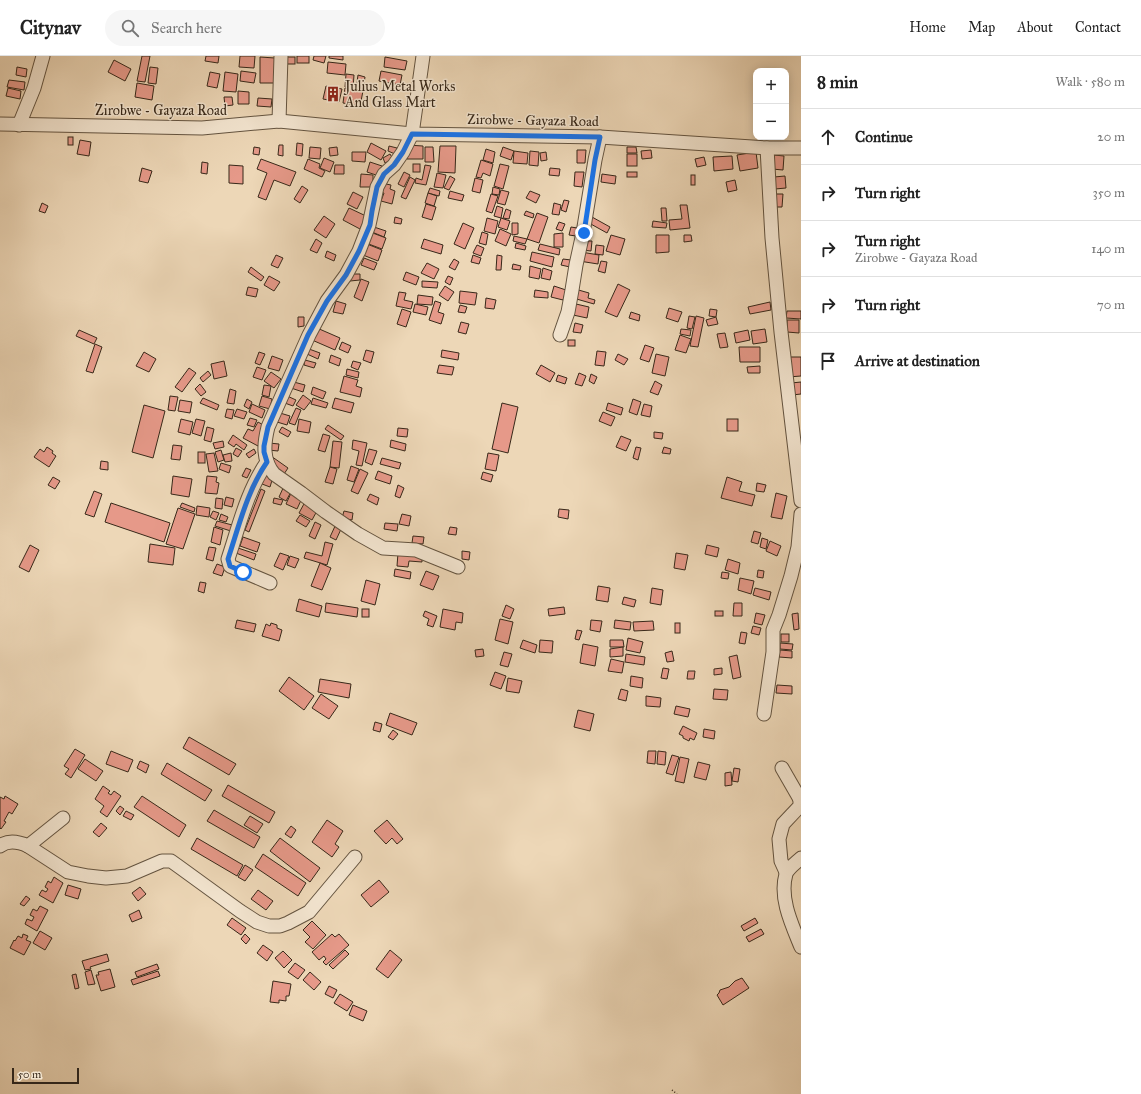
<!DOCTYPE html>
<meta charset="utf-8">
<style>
:root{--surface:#fff;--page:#f6f6f6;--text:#222;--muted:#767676;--line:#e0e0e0}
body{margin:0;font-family:"IM FELL Great Primer",serif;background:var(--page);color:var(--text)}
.controls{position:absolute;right:12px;top:12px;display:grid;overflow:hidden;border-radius:8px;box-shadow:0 2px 10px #0003}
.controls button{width:36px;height:36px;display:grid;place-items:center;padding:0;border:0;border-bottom:1px solid var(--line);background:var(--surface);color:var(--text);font:20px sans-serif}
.scale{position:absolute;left:12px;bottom:10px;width:67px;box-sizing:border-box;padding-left:4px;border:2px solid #372819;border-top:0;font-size:11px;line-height:14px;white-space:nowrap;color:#372819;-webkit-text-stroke:3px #f3e5d0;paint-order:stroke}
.stop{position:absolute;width:12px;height:12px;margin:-9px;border:3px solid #1a73e8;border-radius:50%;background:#fff}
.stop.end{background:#1a73e8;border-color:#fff;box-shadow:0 1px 4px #0008}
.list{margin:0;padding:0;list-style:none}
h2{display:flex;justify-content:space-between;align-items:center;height:52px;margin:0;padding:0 16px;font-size:17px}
h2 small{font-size:13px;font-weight:400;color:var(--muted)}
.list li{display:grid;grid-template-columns:26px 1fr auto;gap:12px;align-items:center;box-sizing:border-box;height:56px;padding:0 16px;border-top:1px solid var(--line)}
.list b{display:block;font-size:15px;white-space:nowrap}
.list p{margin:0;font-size:13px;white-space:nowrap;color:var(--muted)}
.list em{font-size:13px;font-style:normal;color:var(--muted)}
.icon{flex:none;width:22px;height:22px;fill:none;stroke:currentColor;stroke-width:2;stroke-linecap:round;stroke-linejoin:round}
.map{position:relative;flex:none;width:801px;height:1038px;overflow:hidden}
header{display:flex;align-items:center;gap:24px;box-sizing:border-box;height:56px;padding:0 20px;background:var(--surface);border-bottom:1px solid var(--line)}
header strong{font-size:19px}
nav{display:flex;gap:22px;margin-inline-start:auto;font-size:14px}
.search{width:280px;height:36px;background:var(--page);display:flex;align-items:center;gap:10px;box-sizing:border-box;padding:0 14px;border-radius:22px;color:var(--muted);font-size:15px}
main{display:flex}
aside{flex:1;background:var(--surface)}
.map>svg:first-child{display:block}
.building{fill:#e69989;stroke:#372819}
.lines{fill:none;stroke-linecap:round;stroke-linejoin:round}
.minor-casing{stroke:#645440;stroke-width:15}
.path{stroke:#372819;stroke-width:1.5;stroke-dasharray:1 2;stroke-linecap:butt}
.minor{stroke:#f3e5d0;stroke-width:13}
.route{stroke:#1a73e8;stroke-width:5}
.labels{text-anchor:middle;stroke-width:3;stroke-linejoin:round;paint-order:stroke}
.poi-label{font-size:14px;fill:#372819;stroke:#f3e5d0;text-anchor:start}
.street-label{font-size:14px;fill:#372819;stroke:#f3e5d0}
</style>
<header>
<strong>Citynav</strong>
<div class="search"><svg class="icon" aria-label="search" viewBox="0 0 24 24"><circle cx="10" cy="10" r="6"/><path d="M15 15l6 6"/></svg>Search here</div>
<nav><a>Home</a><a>Map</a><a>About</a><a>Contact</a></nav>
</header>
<main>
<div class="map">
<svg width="801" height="1038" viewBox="0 0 801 1038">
<rect width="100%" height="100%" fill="#edd7b7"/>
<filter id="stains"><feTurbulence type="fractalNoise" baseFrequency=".005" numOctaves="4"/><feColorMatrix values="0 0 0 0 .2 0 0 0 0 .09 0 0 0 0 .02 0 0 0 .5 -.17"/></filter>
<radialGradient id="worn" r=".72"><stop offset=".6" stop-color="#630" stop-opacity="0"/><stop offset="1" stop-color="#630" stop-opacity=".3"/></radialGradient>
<!-- building -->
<g class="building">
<polygon points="142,0 150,0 145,26 137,25"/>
<polygon points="206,0 219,0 218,7 205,5"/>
<polygon points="240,0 255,0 254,12 239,11"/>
<rect x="297" y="0" width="12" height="7"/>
<polygon points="314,0 326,0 324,7 313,4"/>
<polygon points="329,0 343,0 343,4 329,2"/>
<polygon points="260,1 275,2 275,27 260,27"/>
<rect x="286" y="1" width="9" height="7"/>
<polygon points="385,1 407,5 405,14 384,11"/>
<polygon points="114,4 131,13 125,25 108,16"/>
<polygon points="328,6 346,8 345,19 327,17"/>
<polygon points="17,11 27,13 26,21 16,19"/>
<polygon points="150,11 158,12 156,28 148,27"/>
<polygon points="241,15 256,17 254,27 240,25"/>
<polygon points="381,15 402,19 400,29 379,25"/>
<polygon points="210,16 220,18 217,32 207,30"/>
<polygon points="225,16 238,18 236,36 223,35"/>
<polygon points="346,18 354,19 353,32 345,31"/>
<polygon points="358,19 365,21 363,34 356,33"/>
<polygon points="9,24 25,26 24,34 7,31"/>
<polygon points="137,27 154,30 152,44 135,41"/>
<polygon points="326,30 342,33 339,46 323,43"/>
<polygon points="8,32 21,35 20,43 6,40"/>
<polygon points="345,32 363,35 360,50 343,47"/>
<polygon points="238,35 249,36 249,48 238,48"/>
<polygon points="224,41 232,41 233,49 225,50"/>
<polygon points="258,42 272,43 271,51 257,50"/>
<rect x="68" y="81" width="5" height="8"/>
<polygon points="80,84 91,86 89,100 77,98"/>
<polygon points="297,87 303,88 302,100 296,99"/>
<polygon points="371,87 386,95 381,104 367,96"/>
<polygon points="279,89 283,89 283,100 278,99"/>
<polygon points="407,89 423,90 423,103 407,103"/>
<polygon points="389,90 397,92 395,98 388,95"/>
<polygon points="440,90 456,90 455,117 438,116"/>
<polygon points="254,91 260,92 259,99 253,98"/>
<polygon points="310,91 321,92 320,103 309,102"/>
<polygon points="337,91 338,99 330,100 329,92"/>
<polygon points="425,91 433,91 434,106 425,106"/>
<polygon points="503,91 514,95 511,104 500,100"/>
<polygon points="627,91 636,91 637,97 627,97"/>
<polygon points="486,93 495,96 493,107 483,104"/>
<polygon points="577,94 586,94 585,107 577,107"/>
<polygon points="651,94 652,102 642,103 641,95"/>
<polygon points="514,95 528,97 527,108 513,107"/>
<polygon points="530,95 539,96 538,110 529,109"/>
<polygon points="352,96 366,96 365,106 352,105"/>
<polygon points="546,96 547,104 541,105 540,97"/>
<polygon points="756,96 758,112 740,115 737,99"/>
<polygon points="390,98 393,103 385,107 383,102"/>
<rect x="627" y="98" width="10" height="12"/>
<polygon points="774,99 784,100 783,114 772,113"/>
<polygon points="732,100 733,113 714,115 713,101"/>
<polygon points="704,101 706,109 697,111 695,103"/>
<polygon points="324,102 334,106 330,116 320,112"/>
<polygon points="261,103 296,116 290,130 274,124 266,144 258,141 267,117 257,113"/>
<polygon points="308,103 320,108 319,112 325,115 322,121 304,113"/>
<polygon points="481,104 493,108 490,120 483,117 481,122 476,121"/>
<polygon points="202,106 208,107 207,118 201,117"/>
<polygon points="370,106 382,110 379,120 367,116"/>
<rect x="413" y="108" width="7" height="8"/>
<polygon points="500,108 509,110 503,133 494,130"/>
<polygon points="229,109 243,110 243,128 229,127"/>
<polygon points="335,109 344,109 344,118 334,118"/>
<polygon points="425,109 431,110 426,129 415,127 416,122 422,124"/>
<polygon points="142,112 152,115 148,127 139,125"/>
<polygon points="550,112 560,113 559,120 549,119"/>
<polygon points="404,116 410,119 404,131 398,128"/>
<polygon points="575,116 584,116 582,131 574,130"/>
<rect x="627" y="116" width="10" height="5"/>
<polygon points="437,117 446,119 443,132 434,131"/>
<polygon points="361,118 373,119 373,131 360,131"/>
<polygon points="602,118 616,120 615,128 601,126"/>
<rect x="691" y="119" width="4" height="10"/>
<polygon points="450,120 455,123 449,134 444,132"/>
<polygon points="785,120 786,132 775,133 774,121"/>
<polygon points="410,121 415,124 406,143 401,141"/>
<polygon points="475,122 483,124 480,137 472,135"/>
<polygon points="735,124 737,134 728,136 726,126"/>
<polygon points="381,127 391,129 390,133 395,135 392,148 381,145 384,137 379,136"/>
<polygon points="302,130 308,134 300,147 294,143"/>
<polygon points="493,131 500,133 499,139 492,138"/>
<polygon points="430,132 440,135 439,140 428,137"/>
<polygon points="501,134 509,136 505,149 497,147"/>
<polygon points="450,135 464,139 462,145 448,142"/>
<polygon points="530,135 540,139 536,147 526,142"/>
<polygon points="353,136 363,141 357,153 347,148"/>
<polygon points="428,137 437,140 434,150 425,147"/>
<polygon points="491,138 498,140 492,157 486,155"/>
<polygon points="775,138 783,138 782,151 775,151"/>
<polygon points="564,144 569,145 566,156 561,154"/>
<polygon points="42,147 48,150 45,157 39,155"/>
<polygon points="554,147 561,149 559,159 552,158"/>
<polygon points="426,148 436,151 432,164 422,161"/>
<polygon points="680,149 687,149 690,172 670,174 669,164 682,163"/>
<polygon points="497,150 503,152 501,162 494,160"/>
<polygon points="349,152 366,160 360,173 343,164"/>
<polygon points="661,152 666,152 667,165 662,165"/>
<polygon points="506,153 511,155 509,163 503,162"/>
<polygon points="526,155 534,158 533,162 524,159"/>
<polygon points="537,157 548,161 539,187 527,183"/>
<polygon points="324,160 335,168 326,182 314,174"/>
<polygon points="395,161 402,163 401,168 394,167"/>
<polygon points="592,161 610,171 607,177 589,167"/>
<polygon points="487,162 498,165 495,178 484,175"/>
<polygon points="501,162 510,165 507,174 498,171"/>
<polygon points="653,165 667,167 666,172 652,171"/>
<polygon points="559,166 565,168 562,175 556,173"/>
<polygon points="463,167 474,172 465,193 454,188"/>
<polygon points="512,167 518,167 518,178 512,179"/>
<polygon points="374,171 386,175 384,181 372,176"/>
<polygon points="571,171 577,172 576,180 569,179"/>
<polygon points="500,173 511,178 506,190 495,185"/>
<polygon points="370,176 386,182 382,193 366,187"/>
<polygon points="482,176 488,178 486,189 479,187"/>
<polygon points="563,177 563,191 554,191 554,178"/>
<polygon points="611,179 625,183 620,199 606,195"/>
<polygon points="656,179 669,179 669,196 656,197"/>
<polygon points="684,179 691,179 692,185 684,186"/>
<polygon points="514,180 527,183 525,188 513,185"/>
<polygon points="316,183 322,187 317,197 310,194"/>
<polygon points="424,183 443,189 441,198 421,192"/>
<polygon points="582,185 592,185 591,195 582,194"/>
<polygon points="516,187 526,190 525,194 515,192"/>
<polygon points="367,188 382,194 378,205 363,199"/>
<polygon points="540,188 560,193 559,199 538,194"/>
<polygon points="477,189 484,192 481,200 473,197"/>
<polygon points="596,189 604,190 603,199 595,198"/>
<polygon points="327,195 336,199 334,205 325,201"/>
<polygon points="532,196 554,201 552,211 530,205"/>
<polygon points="581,196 599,199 598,208 579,205"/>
<polygon points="276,199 283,202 278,212 271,209"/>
<polygon points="473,199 481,202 479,208 471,206"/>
<polygon points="497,199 502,200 501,214 496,214"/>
<polygon points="364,202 377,207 374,214 361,209"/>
<polygon points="454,203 459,206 455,214 449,211"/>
<polygon points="563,203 571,204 570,211 561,209"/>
<polygon points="601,205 607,206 605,217 598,215"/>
<polygon points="427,207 439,213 434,223 421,217"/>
<polygon points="513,208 521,210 520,214 512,213"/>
<polygon points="530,210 541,213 539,223 529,221"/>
<polygon points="251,211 264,221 261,225 248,216"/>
<polygon points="543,212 552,215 550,224 541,222"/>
<polygon points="406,216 419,221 416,229 403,224"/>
<polygon points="350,218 360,218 360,224 350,225"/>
<polygon points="269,220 280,226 274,235 264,229"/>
<polygon points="448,220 453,222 450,229 445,226"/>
<polygon points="361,223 369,226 362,245 354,241"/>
<polygon points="422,225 438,226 437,232 422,231"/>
<polygon points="618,228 630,234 617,261 605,256"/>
<polygon points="445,230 454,236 448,245 439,239"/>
<polygon points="554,230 566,234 563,244 551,241"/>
<polygon points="248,231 258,233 256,241 246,239"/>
<polygon points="575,233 589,237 588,242 595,244 594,248 573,242"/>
<polygon points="535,234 548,236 548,242 534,241"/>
<polygon points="460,235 477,237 475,249 459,247"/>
<polygon points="399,236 406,237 404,244 413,246 411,253 396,250"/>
<polygon points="418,239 433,241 432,249 417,248"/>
<polygon points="486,242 496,244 494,253 485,252"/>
<polygon points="336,245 346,248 343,258 333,256"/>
<polygon points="435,245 441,247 438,256 444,258 441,268 429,264"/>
<polygon points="770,246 771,254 750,258 748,251"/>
<polygon points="415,248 428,251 426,259 413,256"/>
<polygon points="576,248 589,251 587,262 573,259"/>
<polygon points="460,249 467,251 465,257 458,256"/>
<polygon points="669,252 682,256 678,266 666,262"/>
<polygon points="402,253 411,256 406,271 397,268"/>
<polygon points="710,253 717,254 716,261 709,260"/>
<polygon points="787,255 801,255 801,263 786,262"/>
<polygon points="631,256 640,259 639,265 629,262"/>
<polygon points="689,260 695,261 692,273 687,272"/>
<polygon points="696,260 704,262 698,291 690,290"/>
<polygon points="298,261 304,261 304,270 298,271"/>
<polygon points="716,261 718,268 708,270 706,264"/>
<polygon points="787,264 799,264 799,277 787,276"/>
<polygon points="461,266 469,268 466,278 458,276"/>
<polygon points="575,267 583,269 581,277 573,276"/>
<polygon points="317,272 340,282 335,294 312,284"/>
<polygon points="681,273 691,274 690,280 680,278"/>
<polygon points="765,273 767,286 753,288 751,275"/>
<polygon points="79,274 97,282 94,288 76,280"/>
<polygon points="748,274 750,284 736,287 734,277"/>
<polygon points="725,277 728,291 720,292 717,278"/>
<polygon points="680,279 691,283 686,297 675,294"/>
<rect x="568" y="284" width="7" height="6"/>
<polygon points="342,286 351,290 348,297 339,293"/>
<polygon points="95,288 102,291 93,317 86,315"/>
<polygon points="645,289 654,292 649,306 640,303"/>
<polygon points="739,291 760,291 760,306 740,306"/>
<polygon points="309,293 320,297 318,303 307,298"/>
<polygon points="366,294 374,296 371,307 363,304"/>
<polygon points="442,294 459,297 458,304 441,301"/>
<polygon points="597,295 606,296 604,310 595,309"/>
<polygon points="144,296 156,303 149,316 136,310"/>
<polygon points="259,296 265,298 260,309 255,307"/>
<polygon points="618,298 628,303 624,309 615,304"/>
<polygon points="656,298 669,301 665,320 652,317"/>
<polygon points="331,299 341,303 339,310 329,306"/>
<polygon points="272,300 283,304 279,315 268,312"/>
<polygon points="787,301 801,301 801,320 788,321"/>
<polygon points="305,304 316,307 314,312 304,309"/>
<polygon points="224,305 227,320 214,323 211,308"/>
<polygon points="353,305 361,307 358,314 351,311"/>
<polygon points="439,309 454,311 452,319 437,317"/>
<polygon points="541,309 555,317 550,326 536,318"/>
<polygon points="760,310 760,317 748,317 747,311"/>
<polygon points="257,311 266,314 262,324 253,321"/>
<polygon points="189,312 196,317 182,336 175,331"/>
<polygon points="347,313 359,316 358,322 346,319"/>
<polygon points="208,315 211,319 203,326 200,322"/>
<polygon points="271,316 281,323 274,332 264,325"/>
<polygon points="579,317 586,320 582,330 575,328"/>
<polygon points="591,318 597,321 594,328 589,325"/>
<polygon points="558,319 567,322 565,328 556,325"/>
<polygon points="344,320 358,324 356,330 362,332 360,341 340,336"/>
<polygon points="290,325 305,329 303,336 288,331"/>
<polygon points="655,325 662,329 658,339 650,336"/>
<polygon points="801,326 801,338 792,339 791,327"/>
<polygon points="200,328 206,336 201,340 195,333"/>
<polygon points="264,329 271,330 269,341 262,339"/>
<polygon points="313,331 326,336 323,343 311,338"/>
<polygon points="230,333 236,335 234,348 227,347"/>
<polygon points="285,339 296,344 293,350 282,346"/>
<polygon points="303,339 311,345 304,354 296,349"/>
<polygon points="170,340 178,341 175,355 168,354"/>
<polygon points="262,340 272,343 270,353 259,350"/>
<polygon points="203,342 219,349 217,354 200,347"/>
<polygon points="313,342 328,347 326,352 311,348"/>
<polygon points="335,342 354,347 351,357 332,352"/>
<polygon points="247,343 252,346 249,353 244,350"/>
<polygon points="633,343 641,346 637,359 629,356"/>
<polygon points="180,344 192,346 190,357 178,355"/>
<polygon points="502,347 518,351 508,397 492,393"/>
<polygon points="608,347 623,352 621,359 606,354"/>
<polygon points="252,348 265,354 262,362 249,356"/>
<polygon points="644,348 652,350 650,361 641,359"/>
<polygon points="144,349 165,355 153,402 132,396"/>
<polygon points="296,352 301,354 295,369 289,367"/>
<polygon points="227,353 234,354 232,363 225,361"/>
<polygon points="237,353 247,356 244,363 234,360"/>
<polygon points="603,356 615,361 611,370 599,365"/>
<polygon points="280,357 290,360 287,369 277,366"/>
<polygon points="250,362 257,364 254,371 247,369"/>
<polygon points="181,363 193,366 190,379 178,376"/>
<polygon points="196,363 205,365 201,380 192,377"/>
<polygon points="299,363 311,366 309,377 297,375"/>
<rect x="727" y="363" width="11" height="12"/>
<polygon points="258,366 267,371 258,390 243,382 248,373 253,375"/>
<polygon points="328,369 344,380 341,384 325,373"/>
<polygon points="207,371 214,373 211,386 204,384"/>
<polygon points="282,371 291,376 288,381 279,376"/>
<polygon points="398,372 408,373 407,381 397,380"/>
<polygon points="654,376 663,377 662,383 654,382"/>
<polygon points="323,378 330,380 325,396 318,394"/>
<polygon points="233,379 247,389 244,394 236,388 234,391 228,387"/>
<polygon points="621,380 631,384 626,395 616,391"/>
<polygon points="353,384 367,387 362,410 356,409 359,395 352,393"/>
<polygon points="391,384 406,388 405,395 390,391"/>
<polygon points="223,385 224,391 215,393 213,387"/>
<polygon points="333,385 342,386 339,412 330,411"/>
<polygon points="269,387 279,388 278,395 268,394"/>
<polygon points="173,389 182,390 180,404 171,403"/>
<polygon points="47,391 53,395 52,397 56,400 49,411 34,401 40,393 44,396"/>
<polygon points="636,391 641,392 638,404 633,402"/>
<polygon points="664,391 671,393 670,398 662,397"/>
<polygon points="236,392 242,395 238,401 233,398"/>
<polygon points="254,393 256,397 249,402 246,398"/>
<polygon points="369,393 377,395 372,409 365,406"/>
<polygon points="221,394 224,404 218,406 215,396"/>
<rect x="198" y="396" width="7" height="11"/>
<polygon points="214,397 218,415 209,416 206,398"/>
<polygon points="231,397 232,405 225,406 223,399"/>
<polygon points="488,397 499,399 496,415 485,413"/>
<polygon points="271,400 288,412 284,418 267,405"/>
<polygon points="382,402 401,407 399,413 380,408"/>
<polygon points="101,405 108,406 108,414 100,413"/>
<polygon points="221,407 231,410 229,417 219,413"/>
<polygon points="351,410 359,413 354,426 347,424"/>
<polygon points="330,411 337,413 333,428 325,426"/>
<polygon points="246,412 251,414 247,422 242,420"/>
<polygon points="360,413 368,417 358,438 351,435"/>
<polygon points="378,415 392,420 390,428 375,423"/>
<polygon points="483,416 493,419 491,426 481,423"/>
<polygon points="266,418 273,421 270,431 262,428"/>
<polygon points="173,420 192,423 189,441 171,438"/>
<polygon points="207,420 217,421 216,426 219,427 217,438 205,437"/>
<polygon points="53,421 60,425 55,433 48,429"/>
<polygon points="727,421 742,426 739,435 755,439 752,450 721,442"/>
<polygon points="757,427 766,429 764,436 756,435"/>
<polygon points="398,429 404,432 400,442 395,440"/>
<polygon points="284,430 292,434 286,445 279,441"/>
<polygon points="261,433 265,435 249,476 245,474"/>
<polygon points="94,435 102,438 94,461 85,458"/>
<polygon points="292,435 303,440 297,453 286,448"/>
<polygon points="776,437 787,440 782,463 771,461"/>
<polygon points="370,438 379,442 377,449 367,444"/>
<polygon points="226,441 234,443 232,451 224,449"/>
<polygon points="216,442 223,443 222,453 215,452"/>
<polygon points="274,442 283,444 281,449 273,447"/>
<polygon points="305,446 318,453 312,464 299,457"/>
<polygon points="111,447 170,467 164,486 105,466"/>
<polygon points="182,447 195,452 194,456 180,451"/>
<polygon points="197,450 210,452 209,461 196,459"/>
<polygon points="178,452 195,458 183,493 166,488"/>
<polygon points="559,453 569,454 568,463 558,461"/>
<polygon points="213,455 219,457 216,464 210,461"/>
<polygon points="344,455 353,457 352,464 342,462"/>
<polygon points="221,458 228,461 226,466 219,464"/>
<polygon points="402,458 411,460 409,470 399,468"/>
<polygon points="300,459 310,465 306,471 296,465"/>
<polygon points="217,465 236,470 234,476 215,470"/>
<polygon points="315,466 321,469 315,483 309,480"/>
<polygon points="385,467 398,468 397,475 384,473"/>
<polygon points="336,468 342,471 336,484 330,481"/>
<polygon points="214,471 223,474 220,489 211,486"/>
<polygon points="450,471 457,472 456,479 448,478"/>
<polygon points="754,475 761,477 758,488 751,486"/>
<polygon points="413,480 424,481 423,488 412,487"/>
<polygon points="243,481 260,487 257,496 240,490"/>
<polygon points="762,482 768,484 766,493 760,491"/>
<polygon points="770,485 781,490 777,500 766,495"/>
<polygon points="325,486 333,488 327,509 304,502 306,496 322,500"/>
<polygon points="150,488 175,492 173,509 148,506"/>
<polygon points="30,489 39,494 29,516 19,511"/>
<polygon points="707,489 719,492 717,501 705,498"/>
<polygon points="209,491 216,492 213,505 206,503"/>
<polygon points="238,492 256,498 254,504 236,497"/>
<polygon points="462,495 470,496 469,504 462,503"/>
<polygon points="280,497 289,500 283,514 274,510"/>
<polygon points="398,497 422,499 422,506 409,505 408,511 397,510"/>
<polygon points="676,497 688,499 685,514 674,512"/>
<polygon points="290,500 299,503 295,512 287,509"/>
<polygon points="728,503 740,507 738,518 725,514"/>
<polygon points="320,507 331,512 322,534 311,530"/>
<polygon points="217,508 225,511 222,520 213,517"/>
<polygon points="395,513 411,516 410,523 394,520"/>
<polygon points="758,514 764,515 763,522 757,521"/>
<polygon points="426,515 439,520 433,534 420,529"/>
<polygon points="722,516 729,517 728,523 721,522"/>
<polygon points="740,522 754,525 751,538 738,534"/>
<polygon points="366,524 380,528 375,549 361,545"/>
<polygon points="200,526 206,527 204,537 198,535"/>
<polygon points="598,530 610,532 608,546 596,544"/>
<polygon points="652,532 663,534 661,549 650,547"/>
<polygon points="755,532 771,536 769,544 753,539"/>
<polygon points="624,541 636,544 634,551 622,548"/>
<polygon points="299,543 322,550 319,561 296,555"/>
<polygon points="326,547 358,552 357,561 325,556"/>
<polygon points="734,547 742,547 742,560 733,560"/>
<polygon points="506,549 514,553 510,563 502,560"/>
<polygon points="564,551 565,558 549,560 548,553"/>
<rect x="362" y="553" width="7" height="8"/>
<polygon points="443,553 463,557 462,567 456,566 455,574 440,571"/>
<polygon points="425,555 437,560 433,571 427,569 429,563 423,560"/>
<rect x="715" y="555" width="8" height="5"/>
<polygon points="756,557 765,559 762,569 754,567"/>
<polygon points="798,557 799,573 794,574 792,558"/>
<polygon points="500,563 513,566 508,588 495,584"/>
<polygon points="237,564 256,568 254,576 235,572"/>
<polygon points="591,564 602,565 600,576 590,574"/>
<polygon points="615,564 631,566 630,574 614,572"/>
<polygon points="653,565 654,574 634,575 633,566"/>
<polygon points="271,567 277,569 277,572 282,574 279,585 262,580 266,568 270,570"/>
<rect x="675" y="567" width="5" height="10"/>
<polygon points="753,570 761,572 759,579 751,577"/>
<polygon points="577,574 582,575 579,584 575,583"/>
<polygon points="741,576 747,577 745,588 739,587"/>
<rect x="781" y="578" width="8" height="8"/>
<polygon points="628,582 643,586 640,597 626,594"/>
<polygon points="523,584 537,589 535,597 520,592"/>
<polygon points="540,584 553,585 552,597 539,596"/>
<polygon points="610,584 623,584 624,591 610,591"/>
<polygon points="780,587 793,588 792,594 780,593"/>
<polygon points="583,588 598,591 595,610 580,607"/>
<polygon points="623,591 623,600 610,601 610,593"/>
<polygon points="483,593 484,600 476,601 475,594"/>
<polygon points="780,594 792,595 792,602 779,601"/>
<polygon points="672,595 674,605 667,606 665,597"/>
<polygon points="504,596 512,598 508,611 500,609"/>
<polygon points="626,598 645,601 644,609 625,606"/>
<polygon points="737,599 741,621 733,623 729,601"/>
<polygon points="611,603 624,606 622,617 608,615"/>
<polygon points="663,612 669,613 667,623 661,622"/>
<polygon points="722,612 722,618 714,619 714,613"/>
<polygon points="688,615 695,615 694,623 687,623"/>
<polygon points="495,616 506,620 501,633 490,629"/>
<polygon points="631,620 643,622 642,632 630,630"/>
<polygon points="289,621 314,640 304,654 279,635"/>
<polygon points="508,622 522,625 519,637 506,635"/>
<polygon points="320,623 351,628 349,642 318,636"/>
<polygon points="777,629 792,630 792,638 776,637"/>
<polygon points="621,633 628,635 626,645 618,643"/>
<polygon points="714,633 728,634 727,644 713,643"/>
<polygon points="321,638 338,650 329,663 312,652"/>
<polygon points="646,640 661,642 660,651 646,650"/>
<polygon points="676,650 690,653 688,661 674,658"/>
<polygon points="578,654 594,658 590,675 574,671"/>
<polygon points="390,657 417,667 412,679 386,669"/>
<polygon points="375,666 382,668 380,676 373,674"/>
<polygon points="683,670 697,677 694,684 690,682 689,685 683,682 683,680 679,678"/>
<polygon points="704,673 715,675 714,683 703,681"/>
<polygon points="393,674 398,678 393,684 388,681"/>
<polygon points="189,681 236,708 229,719 183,692"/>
<polygon points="75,693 85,699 71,722 65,718 69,713 64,710"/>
<polygon points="111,695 133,704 128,716 106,708"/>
<polygon points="648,695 656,695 655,708 647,707"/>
<polygon points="658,695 666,696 665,709 657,708"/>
<polygon points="672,699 679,701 673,719 666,717"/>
<polygon points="680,701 689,703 684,727 675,725"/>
<polygon points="85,703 103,715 96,725 78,713"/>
<polygon points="140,705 149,709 146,717 137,712"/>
<polygon points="698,706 710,709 706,724 694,721"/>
<polygon points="167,707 212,734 205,745 161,718"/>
<polygon points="734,712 740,713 738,726 732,725"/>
<polygon points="731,716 732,729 725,730 725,717"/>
<polygon points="228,729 275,756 269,767 222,740"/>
<polygon points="103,730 110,735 108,737 111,739 114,735 121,740 107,761 100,756 104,750 95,743"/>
<polygon points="5,740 18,748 12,758 9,756 4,765 6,766 1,773 0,772 0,741 4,743"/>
<polygon points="142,740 186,769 179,781 134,751"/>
<polygon points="120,750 124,753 120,759 116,755"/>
<polygon points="214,754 260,781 254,792 207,765"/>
<polygon points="126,755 134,759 131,764 123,760"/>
<polygon points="250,760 263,768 257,777 244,769"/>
<polygon points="327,764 343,775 335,788 339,791 332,801 312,786"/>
<polygon points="387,764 403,783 397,788 392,782 386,788 374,775"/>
<polygon points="101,767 107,772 99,781 93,776"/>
<polygon points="291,770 296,774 291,782 285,778"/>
<polygon points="197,782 243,809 237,820 191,793"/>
<polygon points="280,782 320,812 310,826 270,795"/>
<polygon points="263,798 306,827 298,840 255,811"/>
<polygon points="245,809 253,814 245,825 238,821"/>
<polygon points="54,821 63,827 53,847 39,839 42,834 46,836 48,833 45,831 48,825 51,827"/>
<polygon points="379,824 389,836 371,851 361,839"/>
<polygon points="68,829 81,833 78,843 65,839"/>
<polygon points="140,831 146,838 138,845 132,837"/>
<polygon points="258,834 273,845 266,854 251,843"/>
<polygon points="26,840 30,843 24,850 20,848"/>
<polygon points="40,850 48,854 37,875 25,868 27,863 32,865 34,861 30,859 33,853 37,855"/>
<polygon points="139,854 142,862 132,866 129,859"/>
<polygon points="232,862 246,872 241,879 227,869"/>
<polygon points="755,862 758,867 744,875 741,870"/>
<polygon points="312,865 326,879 313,893 305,886 310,881 303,874"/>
<polygon points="761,873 764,878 749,886 746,881"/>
<polygon points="40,875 52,882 45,894 33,887"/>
<polygon points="23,878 28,880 26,884 31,886 24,899 10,892 14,884 15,885 18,880 22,882"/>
<polygon points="245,878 250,883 246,888 241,883"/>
<polygon points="332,878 335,881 339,878 349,889 326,909 323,906 326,903 324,900 319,904 312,896"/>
<polygon points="263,889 273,896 267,905 257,897"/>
<polygon points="345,894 349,898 333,913 329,909"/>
<polygon points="390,894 402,904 388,922 376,913"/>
<polygon points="283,895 292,904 284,912 275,902"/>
<polygon points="107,898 109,905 90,911 91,913 85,914 82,905"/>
<polygon points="295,907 305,914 298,923 288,916"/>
<polygon points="157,908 159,913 137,921 135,916"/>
<polygon points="110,913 115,931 101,935 96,919 99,919 98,916"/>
<polygon points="91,914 95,928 88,929 85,916"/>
<polygon points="158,915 160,920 133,929 131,924"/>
<polygon points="310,916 321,926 314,934 303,924"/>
<polygon points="76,918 79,932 75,933 72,919"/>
<polygon points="742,922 749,932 723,949 717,939 719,937 720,934 729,931 735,925"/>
<polygon points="273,925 291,928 289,940 286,940 286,945 279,944 279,947 270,946"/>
<polygon points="329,930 337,934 333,942 325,938"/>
<polygon points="340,938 353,946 347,955 334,947"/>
<polygon points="353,949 367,955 363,965 349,959"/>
</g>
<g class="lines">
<defs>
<g id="minor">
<path d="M423,0l-11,78 -9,18 -9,13 -10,9 -7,13 -5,24 -3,14 -10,26 -13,24 -19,26 -18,34 -41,92c-4,16 -6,33 6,47l27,19 25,19 32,22 25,14 33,2 42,17"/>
<polyline points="279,65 281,0"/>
<polyline points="0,68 202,72 279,65 412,78 600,81 767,92 801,92"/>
<polyline points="19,69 34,32 43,0"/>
<polyline points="767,92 772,182 781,276 801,445"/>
<polyline points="560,279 568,256 572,234 576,209 583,177 595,104 600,81"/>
<path d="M267,406c-20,29 -28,64 -39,97l2,7 40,17"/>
<polyline points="764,658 773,596 773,574 779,559 791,520 798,491 801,458"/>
<polyline points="782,712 801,745"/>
<path d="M0,790c8,-6 19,-4 28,0l40,26 20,4 18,2 21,-2 35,-15h9l7,5 62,45 17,11 12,4h11l8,-3 21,-11 46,-55"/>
<polyline points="28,790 63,762"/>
<path d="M801,802c-4,4 -13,10 -15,16 -7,24 6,51 15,73"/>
<polyline points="786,816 781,805 779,783 783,768 800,750 800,744"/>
</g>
</defs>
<!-- minor casing -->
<use href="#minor" class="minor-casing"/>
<!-- path -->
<polyline class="path" points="672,1034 677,1038"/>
<!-- minor -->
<use href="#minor" class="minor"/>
</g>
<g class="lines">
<!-- route -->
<path class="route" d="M243,516l-13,-6 -2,-7c11,-33 19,-68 39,-97l-3,-10v-6l4,-19 40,-92 19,-34 19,-26 13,-24 11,-26 2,-14 5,-24 7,-13 10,-9 9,-13 9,-18 188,3 -5,23 -11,73"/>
</g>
<!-- icons -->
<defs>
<symbol id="building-bare" viewBox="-9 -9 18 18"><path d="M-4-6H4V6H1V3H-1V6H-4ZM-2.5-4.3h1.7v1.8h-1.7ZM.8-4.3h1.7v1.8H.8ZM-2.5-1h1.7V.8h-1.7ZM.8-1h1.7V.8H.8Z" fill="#8f2418" stroke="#f3e5d0" stroke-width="2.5" paint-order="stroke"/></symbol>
</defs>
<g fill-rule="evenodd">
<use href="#building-bare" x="322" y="27" width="22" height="22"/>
</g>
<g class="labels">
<!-- poi labels -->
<g class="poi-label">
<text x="345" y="35">Julius Metal Works<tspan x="345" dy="16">And Glass Mart</tspan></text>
</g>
<!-- street labels -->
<g class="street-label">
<text x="161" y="59">Zirobwe - Gayaza Road</text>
<text transform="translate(533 64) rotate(1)" y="5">Zirobwe - Gayaza Road</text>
</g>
</g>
<rect width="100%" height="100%" filter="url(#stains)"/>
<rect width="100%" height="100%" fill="url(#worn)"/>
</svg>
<div class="controls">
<button>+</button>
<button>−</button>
</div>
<div class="scale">50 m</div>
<div class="stop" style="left:243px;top:516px"></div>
<div class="stop end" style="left:584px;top:177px"></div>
</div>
<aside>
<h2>8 min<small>Walk · 580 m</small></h2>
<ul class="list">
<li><svg class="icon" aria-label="ahead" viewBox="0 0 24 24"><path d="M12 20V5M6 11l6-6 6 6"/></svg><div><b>Continue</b></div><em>20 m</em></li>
<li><svg class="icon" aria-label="right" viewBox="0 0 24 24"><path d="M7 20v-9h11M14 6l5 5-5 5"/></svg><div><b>Turn right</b></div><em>350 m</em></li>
<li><svg class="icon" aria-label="right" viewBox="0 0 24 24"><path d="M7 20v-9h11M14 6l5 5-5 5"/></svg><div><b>Turn right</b><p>Zirobwe - Gayaza Road</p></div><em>140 m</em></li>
<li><svg class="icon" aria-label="right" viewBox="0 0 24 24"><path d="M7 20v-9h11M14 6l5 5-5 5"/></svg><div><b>Turn right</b></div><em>70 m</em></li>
<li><svg class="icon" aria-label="arrive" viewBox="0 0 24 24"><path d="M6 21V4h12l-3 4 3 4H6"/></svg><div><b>Arrive at destination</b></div></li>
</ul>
</aside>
</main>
